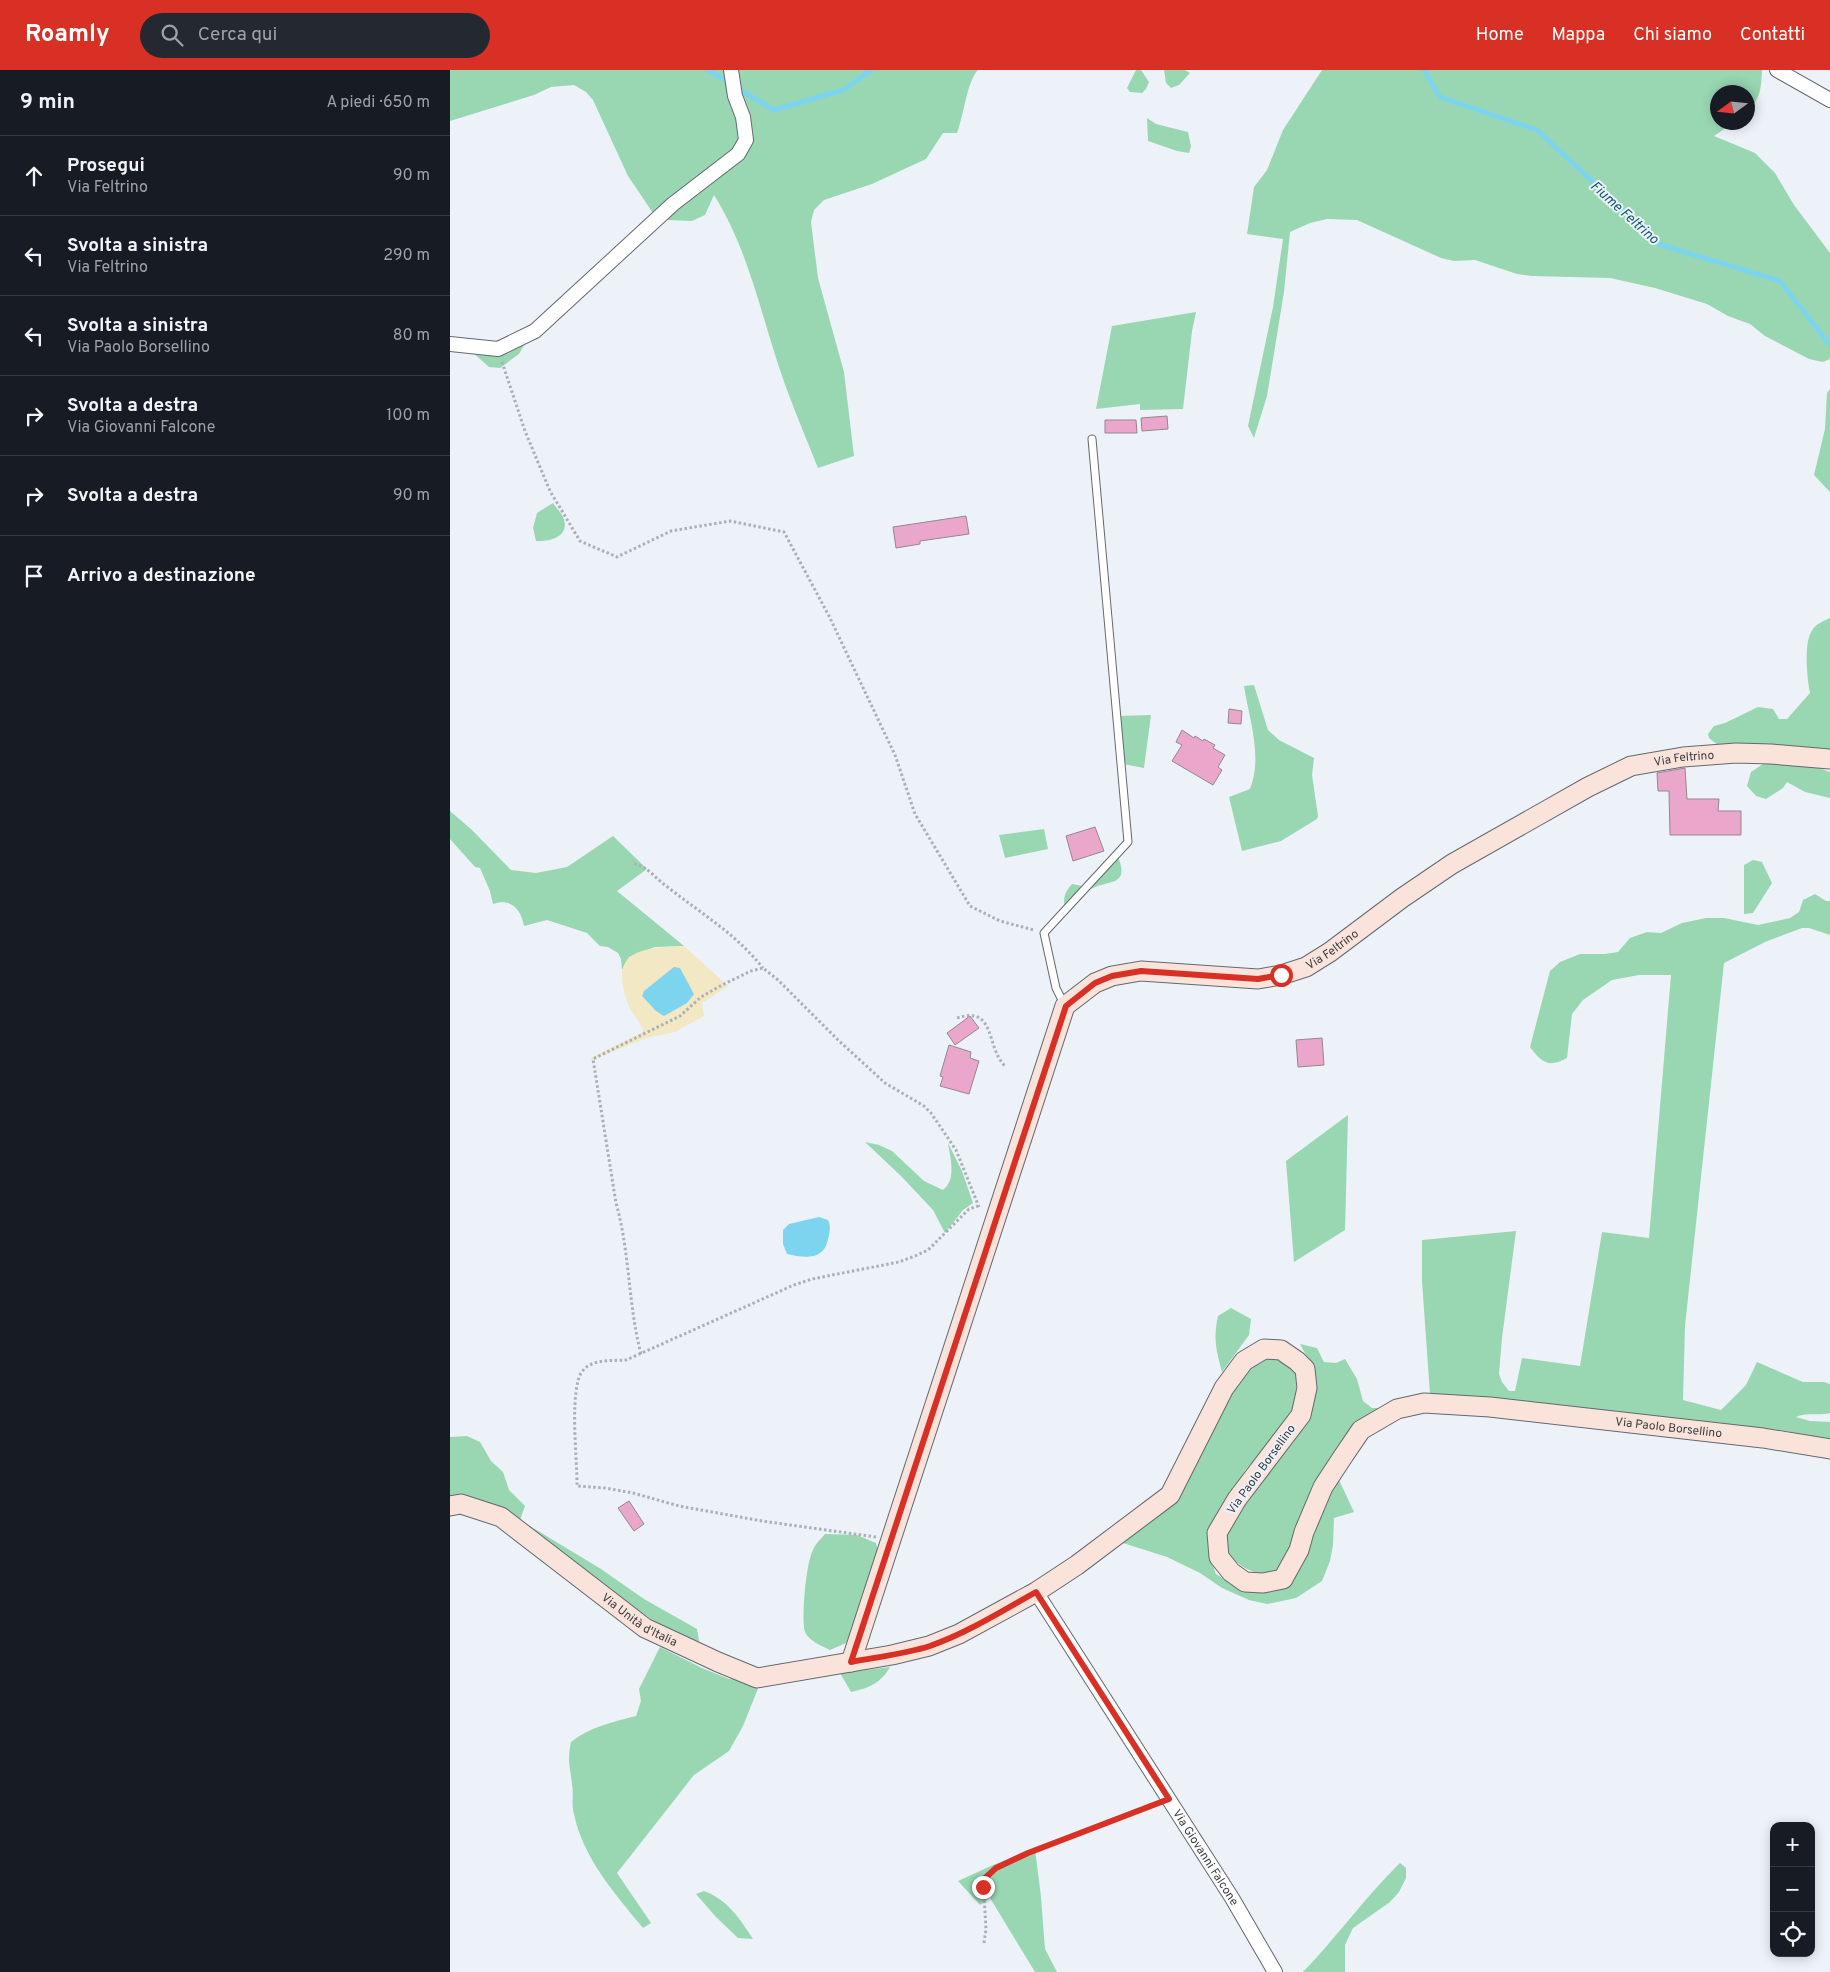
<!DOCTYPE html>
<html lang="it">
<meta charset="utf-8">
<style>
:root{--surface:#171b24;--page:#242831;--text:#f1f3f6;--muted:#9ea1a6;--line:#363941;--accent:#d93025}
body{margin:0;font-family:Overpass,sans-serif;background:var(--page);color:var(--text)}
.controls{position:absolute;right:15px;bottom:15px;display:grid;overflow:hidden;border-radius:10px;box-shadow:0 2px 12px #0003}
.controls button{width:45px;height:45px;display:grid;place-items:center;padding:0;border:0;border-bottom:1px solid var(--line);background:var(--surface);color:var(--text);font:25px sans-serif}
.compass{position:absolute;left:1260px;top:15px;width:45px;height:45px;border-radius:50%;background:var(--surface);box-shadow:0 2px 12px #0003;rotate:255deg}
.stop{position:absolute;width:15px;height:15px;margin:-11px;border:4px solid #d93025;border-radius:50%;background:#fff}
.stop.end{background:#d93025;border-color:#fff;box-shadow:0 1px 5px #0008}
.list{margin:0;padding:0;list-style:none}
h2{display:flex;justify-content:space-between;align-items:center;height:65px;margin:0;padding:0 20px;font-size:21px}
h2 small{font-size:16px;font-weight:400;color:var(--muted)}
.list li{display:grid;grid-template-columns:32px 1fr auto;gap:15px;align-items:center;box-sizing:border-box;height:80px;padding:0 20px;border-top:1px solid var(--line)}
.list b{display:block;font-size:19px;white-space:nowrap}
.list p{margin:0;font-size:16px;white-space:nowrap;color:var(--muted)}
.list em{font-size:16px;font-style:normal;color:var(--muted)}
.icon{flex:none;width:28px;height:28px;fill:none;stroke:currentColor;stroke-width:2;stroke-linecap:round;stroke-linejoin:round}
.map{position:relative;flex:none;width:1380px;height:1902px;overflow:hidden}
header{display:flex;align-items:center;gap:30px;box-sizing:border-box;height:70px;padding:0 25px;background:var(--accent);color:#fff}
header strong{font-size:24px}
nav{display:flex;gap:28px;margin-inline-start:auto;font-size:18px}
.search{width:350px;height:45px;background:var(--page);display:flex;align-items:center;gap:12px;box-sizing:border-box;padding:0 18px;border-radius:28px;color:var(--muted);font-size:19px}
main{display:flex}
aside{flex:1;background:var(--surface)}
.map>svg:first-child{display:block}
.green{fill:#98d7b2}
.sand{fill:#f2e8c3}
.water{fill:#7dd4ef}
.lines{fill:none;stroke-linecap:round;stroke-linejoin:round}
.stream{stroke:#7dd4ef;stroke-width:5}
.building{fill:#eaa7cb;stroke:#91898d}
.lane-casing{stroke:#64686f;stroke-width:9}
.street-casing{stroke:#64686f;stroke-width:16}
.secondary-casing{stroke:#64686f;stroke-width:21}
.path{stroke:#acafb5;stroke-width:3;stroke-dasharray:2.5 2.5;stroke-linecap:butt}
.lane{stroke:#fff;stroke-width:7}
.street{stroke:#fff;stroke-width:14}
.secondary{stroke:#f9e3db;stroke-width:19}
.route{stroke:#d93025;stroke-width:6}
.labels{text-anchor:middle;stroke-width:4;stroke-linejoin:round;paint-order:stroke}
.street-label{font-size:12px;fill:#3b3c3f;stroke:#edf2f9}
.water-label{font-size:14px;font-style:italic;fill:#145c6f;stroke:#edf2f9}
</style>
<header>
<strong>Roamly</strong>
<div class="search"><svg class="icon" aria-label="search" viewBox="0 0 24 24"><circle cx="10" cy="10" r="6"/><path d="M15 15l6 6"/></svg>Cerca qui</div>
<nav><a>Home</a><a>Mappa</a><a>Chi siamo</a><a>Contatti</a></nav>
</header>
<main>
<aside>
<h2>9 min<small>A piedi · 650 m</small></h2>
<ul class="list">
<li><svg class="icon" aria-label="ahead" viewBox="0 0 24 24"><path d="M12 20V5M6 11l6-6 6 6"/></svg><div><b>Prosegui</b><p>Via Feltrino</p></div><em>90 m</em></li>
<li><svg class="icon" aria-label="left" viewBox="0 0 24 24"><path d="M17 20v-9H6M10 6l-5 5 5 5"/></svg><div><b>Svolta a sinistra</b><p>Via Feltrino</p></div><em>290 m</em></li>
<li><svg class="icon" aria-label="left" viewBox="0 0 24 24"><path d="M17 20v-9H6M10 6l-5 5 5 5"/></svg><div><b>Svolta a sinistra</b><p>Via Paolo Borsellino</p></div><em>80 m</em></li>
<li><svg class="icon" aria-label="right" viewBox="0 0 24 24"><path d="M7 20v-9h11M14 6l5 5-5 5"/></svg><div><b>Svolta a destra</b><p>Via Giovanni Falcone</p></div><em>100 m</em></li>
<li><svg class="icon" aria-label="right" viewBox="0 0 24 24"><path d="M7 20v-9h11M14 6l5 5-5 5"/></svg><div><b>Svolta a destra</b></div><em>90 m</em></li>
<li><svg class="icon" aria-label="arrive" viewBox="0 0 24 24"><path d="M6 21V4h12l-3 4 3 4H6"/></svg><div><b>Arrivo a destinazione</b></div></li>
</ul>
</aside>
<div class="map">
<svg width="1380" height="1902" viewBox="0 0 1380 1902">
<rect width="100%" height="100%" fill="#edf2f9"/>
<!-- green -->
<g class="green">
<path d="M0,0h272l14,4 1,-4h241c-11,11 -14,45 -21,63h-14l-17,26 -54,25 -48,16 -10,10 -3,12 7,56 26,94 10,84 -36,12c-14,-35 -29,-70 -41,-107 -18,-56 -31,-115 -63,-166l-9,20 -13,6 -24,-1 -13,-4 -27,-40 -35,-76 -7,-8 -12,-7 -23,2 -17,8 -84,26z"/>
<polygon points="686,0 691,0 699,12 696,19 692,23 680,22 677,18"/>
<polygon points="714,0 735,0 740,3 729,15 721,18 716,13"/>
<path d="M872,0h440c-1,19 -1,27 -14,41v-19h-30v30l15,1 -19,13 41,17 20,20 19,32 36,48v106l-7,3 -14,-3 -44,-23 -15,-12 -22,-8 -21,-12 -52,-16 -45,-10 -78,-2 -15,-2 -42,-14 -21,1 -13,-3 -84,-38 -30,-1 -17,4 -20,9 -6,60 -17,104 -13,42 -6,-12 25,-119 10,-68 -36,-5 7,-47 13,-17 16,-40z"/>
<polygon points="697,48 706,54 738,62 741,76 739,83 727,81 698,71"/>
<polygon points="746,242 742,261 733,339 690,340 690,334 646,339 662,256"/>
<polygon points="76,272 69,284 50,298 39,297 21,281"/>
<polygon points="1380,319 1380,422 1364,405 1375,359 1377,323"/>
<path d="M103,433c3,5 8,9 10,14 8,19 -12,25 -27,24l-3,-13 4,-15z"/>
<path d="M1380,548v140l-36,-12 -21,-2 -49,6 -15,-12 -1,-4 6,-8 11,-3 33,-16 15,2 6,10h8l23,-26c-3,-15 -7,-52 3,-64 4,-6 11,-8 17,-11z"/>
<path d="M804,615l14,45 11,10 35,18 -2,17 6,41 -1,3 -36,22 -39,10 -13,-54 21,-8c13,-33 -1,-70 -6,-103z"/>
<polygon points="701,645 694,698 673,694 669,646"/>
<polygon points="1330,692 1361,695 1380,702 1380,728 1355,722 1337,712 1333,718 1316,729 1306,726 1297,716 1301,702 1313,694"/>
<path d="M0,741l22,19 39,40 25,3 31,-6 46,-31 34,33 -30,22 67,55 -29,1 -26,10 -7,13 -1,-11 -3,-6 -10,-6 -8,-1 -13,-13 -40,-13 -23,6c-3,-17 -13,-28 -31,-22l-3,-13 -10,-23 -5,-1 -25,-28z"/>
<polygon points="594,759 598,779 555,788 549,765"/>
<path d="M668,787c12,29 -9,23 -25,31 -11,4 -19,15 -27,23 -4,-11 -2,-18 6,-27l11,2 12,-9 2,-8 5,-5 6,-4z"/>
<polygon points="1303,790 1312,792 1322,813 1303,843 1294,844 1294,795"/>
<path d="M1365,824l11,7h4v34l-21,-7h-7l-37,14 -41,21 -39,363 -2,74 38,10 25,-25 11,-23 46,20h21l6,2v29c-11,3 -24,-1 -34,4l14,4 20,1v20l-43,-11 -347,-37h-10l-8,-113v-41l94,-9 -14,107 -3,36 3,8 7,9h6l7,-33 58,8 22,-134 47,6 22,-263h-32l-27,5 -29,20 -11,14 -5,44c-18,10 -25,5 -37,-11l20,-76 10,-9 20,-8h25l13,-2 12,-14 17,-6 14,1 21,-10 24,-5h18l34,7 32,-7 9,-6 4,-12z"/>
<polygon points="898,1045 895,1160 844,1192 836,1091"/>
<path d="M415,1072l14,3 13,6 32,30 19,9c14,-11 7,-32 5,-47l14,28 11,32 -10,7 -18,23 -12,-23 -31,-33z"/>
<path d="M781,1238l20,11 -2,16 -27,37c-6,-22 -9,-34 -4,-56z"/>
<path d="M850,1274l17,4 7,14 12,1 9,-4 12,20 6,22 9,7h9l-85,127 -18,38c-25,2 -34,-3 -51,-20l-1,-20 25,-40 49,-62 15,-33 -2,-30z"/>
<polygon points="825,1287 843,1298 847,1311 844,1340 829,1364 796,1399 765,1451 761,1482 762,1493 766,1504 790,1519 824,1518 889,1410 904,1442 884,1448 883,1475 880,1491 872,1511 846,1528 817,1534 799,1530 772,1518 750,1503 717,1487 673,1473 711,1440 792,1304 812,1288"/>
<polygon points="17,1366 30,1372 41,1391 53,1402 59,1420 75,1436 70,1450 151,1499 194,1529 247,1559 250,1576 207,1553 153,1516 70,1450 0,1431 0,1367"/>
<path d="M375,1464l32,1 19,8 3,12 -21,62 -12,26 -16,7c-8,-4 -21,-9 -25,-18 -4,-13 1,-70 8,-82 2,-6 8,-11 12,-16z"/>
<path d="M210,1577l42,21 27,11 32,2 -18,45 -14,25 -35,24 -77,98 34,50 -8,5c-28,-34 -60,-70 -69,-114 -3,-10 0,-20 -2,-30 -2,-19 -5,-22 -1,-42 19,-15 41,-20 65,-26l5,-15 -2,-12z"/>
<path d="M440,1597c-9,16 -21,21 -39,25l-11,-19z"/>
<polygon points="585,1779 591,1827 595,1879 607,1902 585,1902 540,1828 530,1835 508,1811 543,1795"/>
<path d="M950,1793l6,5v10l-7,14 -9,10 -37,26 -8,17v27h-42c34,-35 62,-75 97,-109z"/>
<path d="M254,1821c24,9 36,28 49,48l-15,-1 -22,-21 -20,-23z"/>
</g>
<!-- sand -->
<path class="sand" d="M234,876l44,40 -26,17 2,13 -29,16 -28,6 -56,22v-2l52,-26c-2,-11 -10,-16 -14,-26 -22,-56 11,-58 55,-60z"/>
<!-- water -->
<g class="water">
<polygon points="224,897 230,898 244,924 237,933 214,946 206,941 192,926 194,921"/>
<path d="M369,1147l9,3c3,6 2,12 0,19 -4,22 -24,19 -41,15l-4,-10v-14l6,-6z"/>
</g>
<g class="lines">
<!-- stream -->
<g class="stream">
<polyline points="258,0 280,13"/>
<polyline points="974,0 990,27 1087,60 1211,175 1330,211 1380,275"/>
<polyline points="287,18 324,40 393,20 421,0"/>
</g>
</g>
<!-- building -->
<g class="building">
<polygon points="717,346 718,359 692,361 691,348"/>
<polygon points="655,350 686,350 687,363 655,363"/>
<polygon points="516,446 519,464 470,471 470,474 446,478 443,457"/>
<polygon points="779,639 792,641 791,654 778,653"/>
<polygon points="732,660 744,668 745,666 753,671 754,669 765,675 763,678 775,685 768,697 772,700 763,715 722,691 732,675 726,672"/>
<polygon points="1235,698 1237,729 1269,729 1268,741 1291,741 1291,765 1220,765 1219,721 1208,721 1207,703"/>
<polygon points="645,757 654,781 623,791 616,766"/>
<polygon points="520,946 529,958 505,975 497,963"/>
<polygon points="872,968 874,995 848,997 846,970"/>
<polygon points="499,975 521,982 520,988 529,991 519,1024 490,1016 493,1007 490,1006"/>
<polygon points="179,1431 194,1454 184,1461 168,1438"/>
</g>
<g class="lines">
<defs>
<polyline id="lane" points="615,936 606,918 594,863 678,772 642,369"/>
<g id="street">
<polyline points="1327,0 1380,30"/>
<polyline points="0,274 48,279 85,261 223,134 288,84 296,70 293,47 285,26 281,0"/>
<path id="s1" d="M586,1522l196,306 43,74"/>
</g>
<g id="secondary">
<path id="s2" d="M0,1436l11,-2 40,13 144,111 73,34 39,16 135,-23 37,-9 30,-12 77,-42 41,-27 93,-70 54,-107 20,-27 20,-12 17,1 16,11 8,8 2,19 -6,27 -64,84 -20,34 2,24 12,15 14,10 18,1 20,-4 16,-29 5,-18 19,-45 19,-29 19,-28 36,-21 27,-6 66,4 273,31 67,11"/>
<path id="s3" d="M401,1592l214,-656 30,-23 17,-7 29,-5 117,8 23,-4 25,-8 24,-15 72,-54 50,-34 136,-77 43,-21 52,-9 53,-4 35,1 59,5"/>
</g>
</defs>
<!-- lane casing -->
<use href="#lane" class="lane-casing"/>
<!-- street casing -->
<use href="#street" class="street-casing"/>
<!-- secondary casing -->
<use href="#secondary" class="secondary-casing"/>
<!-- path -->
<g class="path">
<polyline points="52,292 75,361 100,421 130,471 167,487 221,461 280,451 334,462 379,546 445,685 465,744 520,836 550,851 584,860"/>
<path d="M184,794c12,1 21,14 31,21 35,28 69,47 98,83"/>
<path d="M507,948c40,-13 28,30 49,49"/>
<path d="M191,1284c-13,-49 -11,-102 -25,-151l-23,-144 87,-43 21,-19 21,-12 29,-14 12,-3 15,12 59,59 48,44 39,23 7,7 25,37 23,57"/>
<path d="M426,1467l-114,-16 -83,-15 -46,-13 -28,-5 -28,-2c0,-30 -6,-77 1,-105 1,-6 5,-12 10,-15 11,-7 27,-5 38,-6l168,-75 18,-6 87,-17 16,-6 13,-6 41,-41 9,-3"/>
<path d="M534,1873l2,-14 -3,-50c15,-19 76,-37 101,-47 24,-9 48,-18 72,-28"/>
</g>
<!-- lane -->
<use href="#lane" class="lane"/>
<!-- street -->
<use href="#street" class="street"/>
<!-- secondary -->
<use href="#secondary" class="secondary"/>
</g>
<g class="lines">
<!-- route -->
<path class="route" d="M533,1817v-7l13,-12 32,-15 141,-54 -133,-207c-34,19 -69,41 -106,54 -25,8 -53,11 -79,16l215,-656 29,-23 17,-7 29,-5 117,8 23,-4"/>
</g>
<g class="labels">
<!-- street labels -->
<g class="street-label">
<text dy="4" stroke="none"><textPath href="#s3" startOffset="1379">Via Feltrino</textPath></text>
<text dy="4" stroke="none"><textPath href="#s3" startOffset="974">Via Feltrino</textPath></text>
<text dy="4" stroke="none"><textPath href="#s2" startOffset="1818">Via Paolo Borsellino</textPath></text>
<text transform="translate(811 1399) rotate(-54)" y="4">Via Paolo Borsellino</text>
<text dy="4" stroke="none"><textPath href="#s2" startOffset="226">Via Unità d'Italia</textPath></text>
<text dy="4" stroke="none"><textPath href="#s1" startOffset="315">Via Giovanni Falcone</textPath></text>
</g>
<!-- water labels -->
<g class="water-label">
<text transform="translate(1175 142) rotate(42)" y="5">Fiume Feltrino</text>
</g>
</g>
</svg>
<div class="controls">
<button>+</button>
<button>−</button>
<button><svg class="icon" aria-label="locate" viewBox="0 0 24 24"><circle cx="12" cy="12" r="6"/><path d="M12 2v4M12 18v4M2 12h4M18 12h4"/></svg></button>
</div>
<svg class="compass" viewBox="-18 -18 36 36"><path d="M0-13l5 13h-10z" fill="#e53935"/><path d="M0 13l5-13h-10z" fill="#9ea1a6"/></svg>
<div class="stop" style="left:831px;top:905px"></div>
<div class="stop end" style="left:533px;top:1817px"></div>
</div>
</main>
